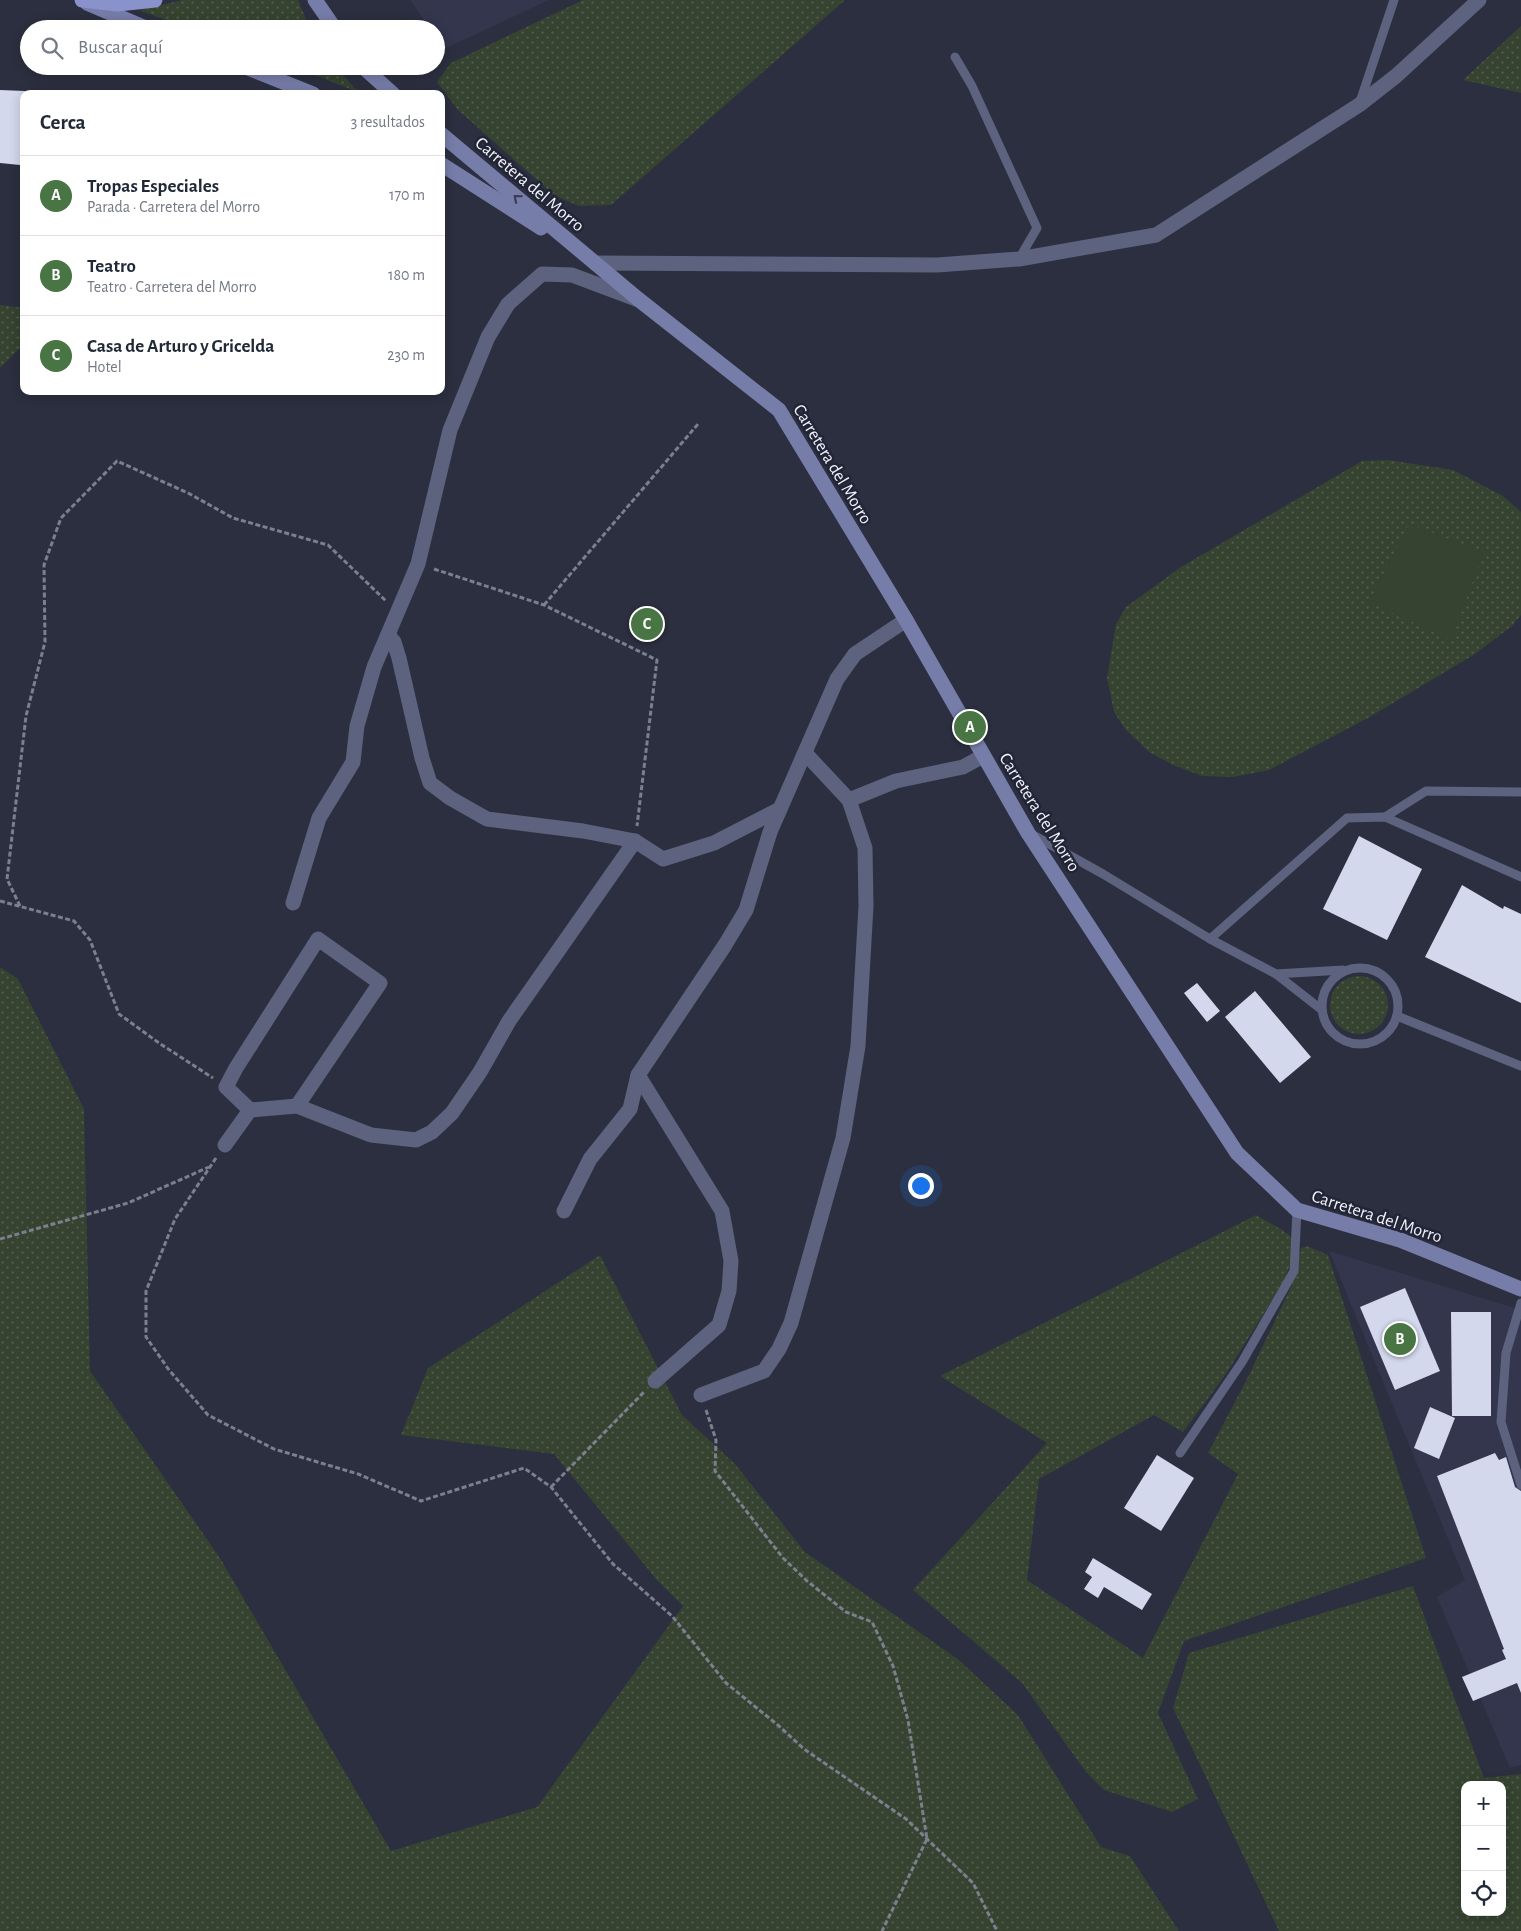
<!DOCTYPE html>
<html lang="es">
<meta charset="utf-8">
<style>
:root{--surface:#fff;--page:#f6f6f7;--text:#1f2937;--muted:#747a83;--line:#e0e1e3;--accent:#497544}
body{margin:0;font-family:"Alegreya Sans",sans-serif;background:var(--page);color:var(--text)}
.controls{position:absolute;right:15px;bottom:15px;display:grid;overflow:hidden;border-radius:10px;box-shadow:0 2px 12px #0003}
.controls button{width:45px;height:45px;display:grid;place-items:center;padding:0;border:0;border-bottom:1px solid var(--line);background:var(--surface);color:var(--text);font:25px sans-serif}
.you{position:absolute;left:920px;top:1185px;width:18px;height:18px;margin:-12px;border:4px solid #fff;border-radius:50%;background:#1a73e8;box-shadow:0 0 0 8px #1a73e833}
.badge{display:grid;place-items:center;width:32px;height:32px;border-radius:50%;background:var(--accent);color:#fff;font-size:16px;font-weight:700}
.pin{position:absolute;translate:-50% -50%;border:2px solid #fff;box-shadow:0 1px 5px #0006}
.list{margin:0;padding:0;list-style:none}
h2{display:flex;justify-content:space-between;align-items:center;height:65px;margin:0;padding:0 20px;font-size:21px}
h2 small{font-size:16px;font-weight:400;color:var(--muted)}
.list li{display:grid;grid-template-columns:32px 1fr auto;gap:15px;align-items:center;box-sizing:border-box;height:80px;padding:0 20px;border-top:1px solid var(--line)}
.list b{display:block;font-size:19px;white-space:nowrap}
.list p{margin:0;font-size:16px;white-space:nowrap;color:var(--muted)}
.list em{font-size:16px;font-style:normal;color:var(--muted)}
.icon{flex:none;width:28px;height:28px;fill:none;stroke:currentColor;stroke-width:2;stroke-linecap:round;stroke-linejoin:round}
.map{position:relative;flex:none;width:1521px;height:1931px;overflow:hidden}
.search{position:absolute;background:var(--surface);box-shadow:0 2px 12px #0003;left:20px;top:20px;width:425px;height:55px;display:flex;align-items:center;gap:12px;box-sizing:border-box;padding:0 18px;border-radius:28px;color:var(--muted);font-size:19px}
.panel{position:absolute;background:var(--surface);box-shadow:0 2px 12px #0003;left:20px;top:90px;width:425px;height:305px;border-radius:10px}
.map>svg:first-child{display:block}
.built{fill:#33364d}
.grass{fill:url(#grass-dots);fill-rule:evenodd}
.garden{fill:#354330}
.building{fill:#d4d8ed}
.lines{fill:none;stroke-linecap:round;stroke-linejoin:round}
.path{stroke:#7c7f8d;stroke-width:3;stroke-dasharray:5 2.5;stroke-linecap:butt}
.lane{stroke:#5d627e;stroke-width:9}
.street{stroke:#5d627e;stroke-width:15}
.secondary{stroke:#767da9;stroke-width:15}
.primary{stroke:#8992cb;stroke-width:15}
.oneway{stroke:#373b52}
.labels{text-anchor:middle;stroke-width:5;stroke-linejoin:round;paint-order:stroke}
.street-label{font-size:18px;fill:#f1f3fe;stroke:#222535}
</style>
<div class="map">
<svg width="1521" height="1931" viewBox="0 0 1521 1931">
<defs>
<pattern id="grass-dots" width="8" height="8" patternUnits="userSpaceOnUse" patternTransform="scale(1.25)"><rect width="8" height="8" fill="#354330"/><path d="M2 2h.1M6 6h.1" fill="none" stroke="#535f4f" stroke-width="1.8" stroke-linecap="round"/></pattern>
</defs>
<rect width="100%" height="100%" fill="#2c2f3f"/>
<!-- built -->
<g class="built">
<polygon points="410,0 549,0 444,49 436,38 436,29 430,29"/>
<polygon points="1329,1251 1521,1310 1521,1765 1510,1768 1437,1597 1465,1580"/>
</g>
<!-- grass -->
<g class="grass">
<polygon points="183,0 298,0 310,29 190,29 139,10"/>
<polygon points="583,0 845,0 611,205 579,206 554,195 458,110 437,82 451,63"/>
<polygon points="1521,26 1521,93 1463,80"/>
<polygon points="291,66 335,66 358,92"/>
<polygon points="0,305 24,308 24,344 0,368"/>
<polygon points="1388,460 1453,470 1503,496 1521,512 1521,615 1512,626 1475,654 1368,718 1269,770 1233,777 1202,776 1173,765 1149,752 1125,729 1114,712 1107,678 1116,624 1126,607 1181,567 1362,461"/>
<polygon points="0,967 18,979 84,1109 90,1371 220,1558 391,1851 537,1807 683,1606 656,1579 554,1454 401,1435 428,1368 600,1255 682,1415 735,1464 805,1552 959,1660 1018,1715 1101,1847 1130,1856 1179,1931 0,1931"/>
<circle cx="1359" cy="1005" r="29"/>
<polygon points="1256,1215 1284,1231 1292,1238 1289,1268 1284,1281 1224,1377 1183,1432 1154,1415 1039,1479 1027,1580 1143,1658 1238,1474 1208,1453 1247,1379 1292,1285 1301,1248 1307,1246 1328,1255 1426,1558 1184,1641 1158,1713 1198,1799 1172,1812 1104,1790 1086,1772 1022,1683 913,1590 1047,1443 940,1376"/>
<path d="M1413,1586l71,192 37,-4v157h-242l-106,-223 16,-55zM1465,1785h37v127h-37z"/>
</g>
<!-- garden -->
<polygon class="garden" points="1409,524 1484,552 1451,640 1369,602"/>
<!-- building -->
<g class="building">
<polygon points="0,90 25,91 20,165 0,163"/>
<polygon points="1359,836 1422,869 1387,940 1323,909"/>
<polygon points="1462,885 1503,909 1504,906 1521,914 1521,1003 1425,957"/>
<polygon points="1197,983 1220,1011 1207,1022 1184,993"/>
<polygon points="1255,991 1311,1057 1280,1083 1225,1017"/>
<polygon points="1405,1288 1440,1371 1395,1390 1360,1307"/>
<polygon points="1451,1312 1491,1312 1491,1416 1452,1416"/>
<polygon points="1430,1407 1455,1418 1439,1459 1414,1448"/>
<polygon points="1495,1453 1499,1460 1506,1457 1515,1487 1521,1491 1521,1693 1517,1683 1473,1701 1462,1677 1506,1659 1502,1650 1504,1649 1437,1476"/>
<polygon points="1157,1455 1194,1478 1161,1531 1124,1508"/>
<polygon points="1093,1558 1152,1594 1142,1610 1104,1587 1098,1598 1084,1589 1092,1577 1085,1572"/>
</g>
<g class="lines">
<!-- path -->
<g class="path">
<polyline points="434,569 544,605 657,660 637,826"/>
<polyline points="544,605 698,424"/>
<polyline points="0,901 74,921 90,940 119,1014 159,1043 213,1078"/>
<polyline points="20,906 7,879 26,716 45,642 44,565 61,518 117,461 188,493 233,518 328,545 386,601"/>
<polyline points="216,1158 175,1219 146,1291 146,1337 169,1370 208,1415 274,1449 358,1474 421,1501 524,1468 551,1487 613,1564 672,1616 726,1683 779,1726 804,1749 906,1819 973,1883 997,1931"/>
<polyline points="0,1239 128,1203 209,1167"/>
<polyline points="706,1410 716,1440 715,1471 783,1558 807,1581 846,1612 872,1622 893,1666 908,1720 927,1839 882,1931"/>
<polyline points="551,1487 644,1392"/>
</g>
<!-- lane -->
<g class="lane">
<polyline points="955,57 972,86 1037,228 1019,259"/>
<polyline points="1360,102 1394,0"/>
<polyline points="1385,817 1426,791 1521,792"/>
<polyline points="1033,835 1103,874 1210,939 1347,818 1385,817 1521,877"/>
<polyline points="1210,939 1276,974 1343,970"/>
<circle cx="1360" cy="1006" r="38"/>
<polyline points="1276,974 1322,1010"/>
<polyline points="1397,1016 1521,1066"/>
<polyline points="1521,1303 1506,1353 1501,1422 1521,1485"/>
<polyline points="1180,1453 1242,1362 1294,1271 1297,1210"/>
</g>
<!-- street -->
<g class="street">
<polyline points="595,263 937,265 1019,259 1156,235 1359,105 1396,76 1479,0"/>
<polyline points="388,635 394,642 399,658 422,758 430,783 450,798 487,819 583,831 635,841 663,859 714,843 780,809"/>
<polyline points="805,753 849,800 896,781 963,767 983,756"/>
<polyline points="293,903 319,818 353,762 357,726 374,667 418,564 450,430 488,337 508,304 542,274 572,275 636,299"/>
<polyline points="638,1075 722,1211 731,1261 729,1291 719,1325 655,1381"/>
<polyline points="250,1110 226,1087 236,1068 318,939 380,983 297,1106"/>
<polyline points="225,1145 250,1110 297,1106 371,1135 416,1140 432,1132 452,1113 480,1072 509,1021 635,841"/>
<polyline points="564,1211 590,1159 630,1109 638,1075 725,945 746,910 770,832 837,679 855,654 906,620"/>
<polyline points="701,1395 764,1371 779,1349 791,1323 843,1138 858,1046 866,906 865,848 849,800"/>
</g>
<!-- secondary -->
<g class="secondary">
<polyline points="315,0 335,29"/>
<polyline points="87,3 148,29"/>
<polyline points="243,66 313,94"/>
<polyline points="362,66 393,94"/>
<polyline points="441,134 638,299 779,410 906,620 1028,833 1237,1153 1297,1210 1400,1240 1521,1289"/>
<polyline points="441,164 541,228"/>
</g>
<!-- primary -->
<polyline class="primary" points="82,0 118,4 155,0"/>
</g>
<!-- one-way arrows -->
<defs><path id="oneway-chevron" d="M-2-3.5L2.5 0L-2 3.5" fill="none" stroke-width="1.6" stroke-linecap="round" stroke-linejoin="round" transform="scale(1.25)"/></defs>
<use class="oneway" href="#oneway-chevron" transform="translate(517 198) rotate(-140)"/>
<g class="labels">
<!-- street labels -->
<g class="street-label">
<text transform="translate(530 184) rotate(40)" y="6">Carretera del Morro</text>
<text transform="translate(833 464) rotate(59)" y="6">Carretera del Morro</text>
<text transform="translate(1040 812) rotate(58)" y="6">Carretera del Morro</text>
<text transform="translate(1377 1216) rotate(18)" y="6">Carretera del Morro</text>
</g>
</g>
</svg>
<div class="controls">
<button>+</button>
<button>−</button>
<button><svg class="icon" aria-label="locate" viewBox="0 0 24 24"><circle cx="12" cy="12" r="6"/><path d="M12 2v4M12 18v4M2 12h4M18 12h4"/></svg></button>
</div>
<div class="you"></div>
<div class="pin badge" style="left:970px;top:727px">A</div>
<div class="pin badge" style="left:1400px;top:1339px">B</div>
<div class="pin badge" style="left:647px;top:624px">C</div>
<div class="search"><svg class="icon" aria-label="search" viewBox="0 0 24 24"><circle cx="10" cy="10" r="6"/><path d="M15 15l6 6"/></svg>Buscar aquí</div>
<section class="panel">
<h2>Cerca<small>3 resultados</small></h2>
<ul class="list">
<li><span class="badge">A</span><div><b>Tropas Especiales</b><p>Parada · Carretera del Morro</p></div><em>170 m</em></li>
<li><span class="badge">B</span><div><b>Teatro</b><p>Teatro · Carretera del Morro</p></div><em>180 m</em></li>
<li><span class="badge">C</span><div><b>Casa de Arturo y Gricelda</b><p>Hotel</p></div><em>230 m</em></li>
</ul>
</section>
</div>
